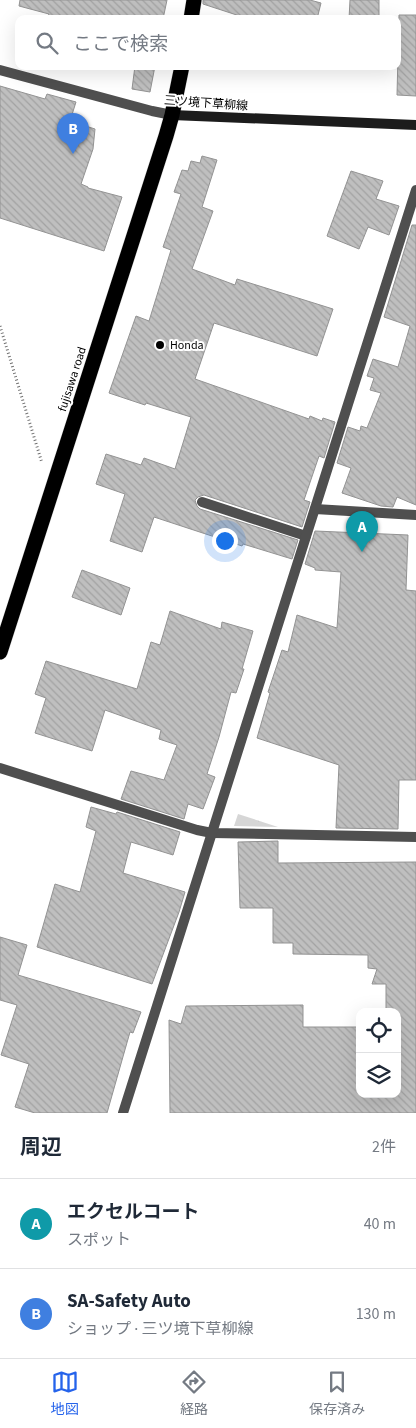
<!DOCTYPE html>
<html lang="ja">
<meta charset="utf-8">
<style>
:root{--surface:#fff;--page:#f6f6f7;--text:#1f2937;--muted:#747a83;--line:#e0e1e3;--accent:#2563eb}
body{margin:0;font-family:"Source Sans 3","Noto Sans JP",sans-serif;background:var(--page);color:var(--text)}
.controls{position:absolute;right:15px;bottom:15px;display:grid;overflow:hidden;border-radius:10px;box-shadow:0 5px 20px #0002}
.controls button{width:45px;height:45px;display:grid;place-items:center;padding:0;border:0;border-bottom:1px solid var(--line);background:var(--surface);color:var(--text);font:25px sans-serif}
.you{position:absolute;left:224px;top:540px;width:18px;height:18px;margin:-12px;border:4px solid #fff;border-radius:50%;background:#1a73e8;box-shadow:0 0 0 8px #1a73e833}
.badge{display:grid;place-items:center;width:32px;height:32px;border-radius:50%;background:var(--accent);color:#fff;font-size:16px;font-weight:700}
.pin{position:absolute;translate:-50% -41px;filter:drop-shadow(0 1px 2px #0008)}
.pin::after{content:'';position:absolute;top:26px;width:18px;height:15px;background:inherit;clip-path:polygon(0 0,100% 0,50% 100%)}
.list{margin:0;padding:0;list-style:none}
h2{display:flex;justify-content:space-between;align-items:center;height:65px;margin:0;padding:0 20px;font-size:21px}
h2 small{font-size:16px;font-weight:400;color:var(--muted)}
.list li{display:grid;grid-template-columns:32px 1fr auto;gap:15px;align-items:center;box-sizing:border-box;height:90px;padding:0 20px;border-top:1px solid var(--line)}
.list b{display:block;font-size:19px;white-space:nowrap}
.list p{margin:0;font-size:16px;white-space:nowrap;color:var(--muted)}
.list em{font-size:16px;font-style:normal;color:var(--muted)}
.icon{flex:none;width:28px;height:28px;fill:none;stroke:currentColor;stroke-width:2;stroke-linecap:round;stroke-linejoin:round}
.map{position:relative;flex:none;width:416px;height:1113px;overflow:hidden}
.search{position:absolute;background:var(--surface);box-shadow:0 5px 20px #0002;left:15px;right:15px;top:15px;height:55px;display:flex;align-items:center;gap:12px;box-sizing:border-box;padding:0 18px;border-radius:10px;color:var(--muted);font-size:19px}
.sheet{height:245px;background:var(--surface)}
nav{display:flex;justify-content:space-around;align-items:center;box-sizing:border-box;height:70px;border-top:1px solid var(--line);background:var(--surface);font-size:14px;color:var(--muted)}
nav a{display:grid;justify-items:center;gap:2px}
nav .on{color:var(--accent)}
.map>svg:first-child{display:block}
.park{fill:url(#park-tufts)}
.building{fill:url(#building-back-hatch);stroke:#939393}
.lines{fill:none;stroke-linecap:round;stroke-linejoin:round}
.highway-casing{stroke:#dbdbdb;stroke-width:16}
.path{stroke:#717171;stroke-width:3;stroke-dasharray:1 2.5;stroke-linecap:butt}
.street{stroke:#4f4f4f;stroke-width:10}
.secondary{stroke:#1c1c1c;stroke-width:10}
.highway{stroke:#000;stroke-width:15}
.poi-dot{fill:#000;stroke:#fff;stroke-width:2}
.labels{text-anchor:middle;stroke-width:4;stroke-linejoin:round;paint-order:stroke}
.street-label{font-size:12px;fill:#000;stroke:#fff}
.poi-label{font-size:12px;fill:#000;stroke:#fff;text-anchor:start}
</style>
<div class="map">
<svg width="416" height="1113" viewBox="0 0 416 1113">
<defs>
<pattern id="park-tufts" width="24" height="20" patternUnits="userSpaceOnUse" patternTransform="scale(1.25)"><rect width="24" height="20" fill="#d6d6d6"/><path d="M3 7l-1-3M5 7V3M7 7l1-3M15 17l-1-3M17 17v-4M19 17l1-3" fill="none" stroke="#b6b6b6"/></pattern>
<pattern id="building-back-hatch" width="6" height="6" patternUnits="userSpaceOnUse" patternTransform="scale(1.25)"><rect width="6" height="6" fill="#bfbfbf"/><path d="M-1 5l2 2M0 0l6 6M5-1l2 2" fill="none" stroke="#a2a2a2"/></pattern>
</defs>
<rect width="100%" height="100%" fill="#fff"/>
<!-- park -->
<polygon class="park" points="238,814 278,827 234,826"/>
<!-- building -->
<g class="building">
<polygon points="20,0 167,0 163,19 57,19 48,16 49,14 19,6"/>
<polygon points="203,0 310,0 321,3 317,19 249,19 203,4"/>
<polygon points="350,0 379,0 379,19 349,19"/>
<polygon points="399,15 416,15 416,96 397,95"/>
<polygon points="135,66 155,66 150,92 132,89"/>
<polygon points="0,86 45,99 47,94 76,102 70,121 95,129 93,149 81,184 88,187 88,188 122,197 104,251 0,218"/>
<polygon points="202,156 217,160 202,207 213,211 192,269 235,285 237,279 333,309 317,356 214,323 195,379 309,419 310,416 322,421 323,418 335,422 324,458 319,456 304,500 310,502 302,527 204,495 198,497 195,500 197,506 200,509 298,540 292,559 243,544 242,546 221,539 154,517 142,552 110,541 125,494 96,484 106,454 141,465 144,458 175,469 191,417 146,403 145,405 109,393 136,316 149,321 171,250 163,247 181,194 174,192 182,170 188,171 191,161 200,163"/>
<polygon points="351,171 383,181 376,199 399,206 389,235 368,227 359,249 327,236"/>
<polygon points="412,225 416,225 416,505 397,497 393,507 381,506 342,493 351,468 337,463 348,427 360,431 361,426 367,428 381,393 370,390 374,378 367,376 373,359 398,367 410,326 384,317"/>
<polygon points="315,531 408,535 406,590 416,591 416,780 399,780 398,829 336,828 339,765 257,738 270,693 268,692 282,650 288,652 297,615 337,628 341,572 315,570 315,568 305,564"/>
<polygon points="82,570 130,588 121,615 72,597"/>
<polygon points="170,611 221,629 222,622 253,631 242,669 244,669 236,693 231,692 219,737 207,774 215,777 203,809 188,804 184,819 121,799 131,771 164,780 177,745 159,739 161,730 105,710 92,751 35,733 46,698 35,694 46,661 137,689 151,642 160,645"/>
<polygon points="91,807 116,814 117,812 180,832 173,855 131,842 123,873 185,892 179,912 152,984 37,947 55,884 80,892 96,831 86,827"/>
<polygon points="278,841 278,863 416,862 416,1113 170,1113 169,1020 181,1024 186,1006 303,1005 303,1027 360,1027 360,1094 397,1094 397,1011 386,1012 386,984 372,984 377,969 368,968 368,955 293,954 293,943 273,943 273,908 240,908 238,842"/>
<polygon points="0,937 27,945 18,975 141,1012 133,1033 130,1032 107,1113 35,1113 15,1107 29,1064 1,1055 17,1005 0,1000"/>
</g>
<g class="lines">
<defs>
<g id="highway">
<polyline points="191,19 194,0"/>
<polyline points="0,652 166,136 172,115 182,66"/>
</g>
</defs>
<!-- highway casing -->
<use href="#highway" class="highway-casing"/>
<!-- path -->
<polyline class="path" points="0,326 42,463"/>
<!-- street -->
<g class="street">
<polyline points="0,70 152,111 172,115"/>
<polyline points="202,502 306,536"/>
<polyline points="315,509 416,515"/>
<polyline points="0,768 197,830 212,833 416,837"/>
<polyline points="123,1113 416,190"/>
</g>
<!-- secondary -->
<polyline class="secondary" points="172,115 416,125"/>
<!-- highway -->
<use href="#highway" class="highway"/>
</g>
<!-- markers -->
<circle class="poi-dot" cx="160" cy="345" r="5"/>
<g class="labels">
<!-- street labels -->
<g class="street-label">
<text transform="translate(206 103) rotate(4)" y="4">三ツ境下草柳線</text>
<text transform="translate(72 379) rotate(-72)" y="4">fujisawa road</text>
</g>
<!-- poi labels -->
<g class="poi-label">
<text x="170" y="349">Honda</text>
</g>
</g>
</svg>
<div class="controls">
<button><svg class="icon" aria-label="locate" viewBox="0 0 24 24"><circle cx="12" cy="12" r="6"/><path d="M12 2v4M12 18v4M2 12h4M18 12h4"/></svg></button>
<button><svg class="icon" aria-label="layers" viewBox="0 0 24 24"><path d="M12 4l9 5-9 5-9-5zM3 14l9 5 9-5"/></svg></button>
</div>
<div class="you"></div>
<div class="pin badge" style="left:362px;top:552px;background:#0f9aa8">A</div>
<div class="pin badge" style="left:73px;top:154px;background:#3f7fe0">B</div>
<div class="search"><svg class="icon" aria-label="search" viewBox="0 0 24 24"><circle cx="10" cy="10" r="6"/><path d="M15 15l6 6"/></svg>ここで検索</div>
</div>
<section class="sheet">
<h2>周辺<small>2件</small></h2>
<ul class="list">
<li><span class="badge" style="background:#0f9aa8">A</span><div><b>エクセルコート</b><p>スポット</p></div><em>40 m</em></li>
<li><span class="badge" style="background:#3f7fe0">B</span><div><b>SA-Safety Auto</b><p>ショップ · 三ツ境下草柳線</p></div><em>130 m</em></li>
</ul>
</section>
<nav>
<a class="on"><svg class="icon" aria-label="map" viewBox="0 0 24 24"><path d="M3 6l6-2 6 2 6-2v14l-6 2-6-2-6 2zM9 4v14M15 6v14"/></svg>地図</a>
<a><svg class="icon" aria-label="directions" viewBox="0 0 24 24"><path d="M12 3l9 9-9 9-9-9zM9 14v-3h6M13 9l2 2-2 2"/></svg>経路</a>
<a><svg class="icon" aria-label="saved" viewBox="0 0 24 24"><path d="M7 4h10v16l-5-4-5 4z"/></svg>保存済み</a>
</nav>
